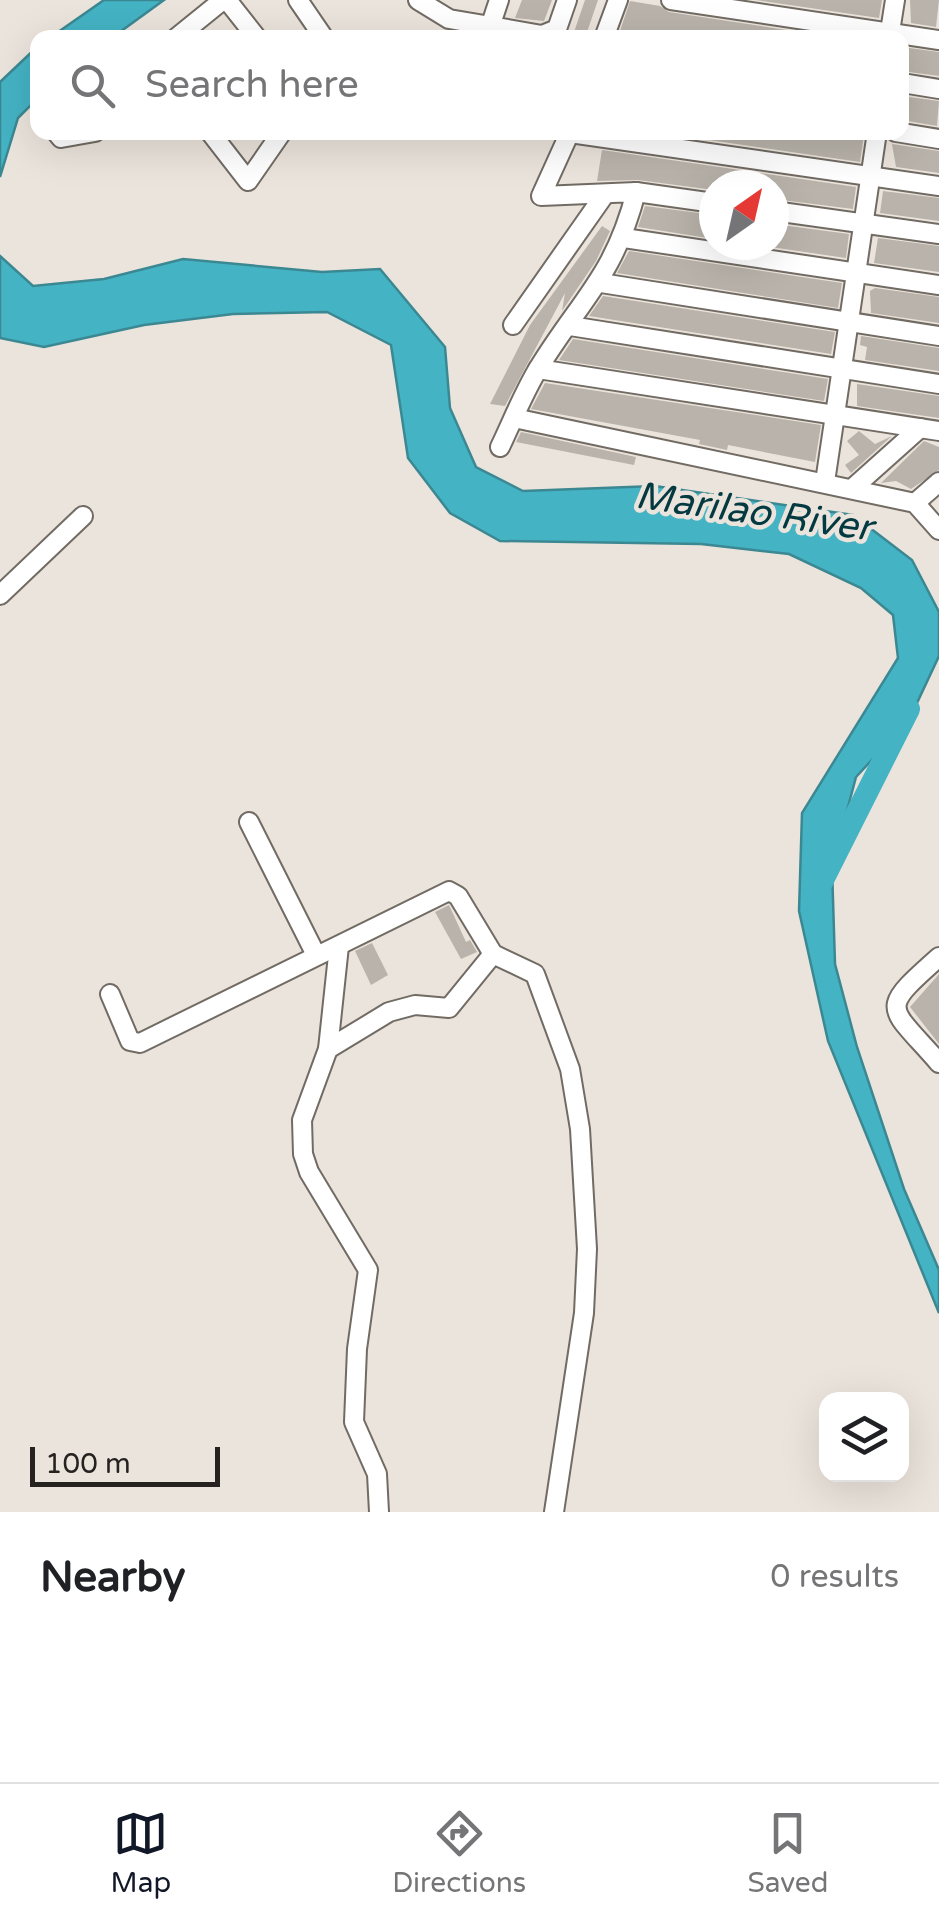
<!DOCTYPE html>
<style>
:root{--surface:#fff;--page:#f6f6f6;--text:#202124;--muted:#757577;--line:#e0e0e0;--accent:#111827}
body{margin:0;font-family:"Varela Round",sans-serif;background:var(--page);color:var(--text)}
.controls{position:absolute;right:30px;bottom:30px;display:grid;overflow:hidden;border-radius:20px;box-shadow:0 10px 40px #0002}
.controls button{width:90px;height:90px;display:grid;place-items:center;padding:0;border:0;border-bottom:2px solid var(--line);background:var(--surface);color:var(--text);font:50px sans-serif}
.compass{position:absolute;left:699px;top:170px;width:90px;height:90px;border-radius:50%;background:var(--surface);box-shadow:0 10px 40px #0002;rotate:34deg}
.scale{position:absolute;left:30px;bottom:25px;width:190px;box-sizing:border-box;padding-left:10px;border:5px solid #25221f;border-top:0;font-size:28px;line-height:35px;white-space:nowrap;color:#25221f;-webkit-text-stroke:8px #ebe4dc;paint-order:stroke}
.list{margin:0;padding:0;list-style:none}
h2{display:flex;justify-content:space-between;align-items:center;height:130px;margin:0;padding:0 40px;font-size:42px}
h2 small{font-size:32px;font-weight:400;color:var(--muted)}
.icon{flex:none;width:55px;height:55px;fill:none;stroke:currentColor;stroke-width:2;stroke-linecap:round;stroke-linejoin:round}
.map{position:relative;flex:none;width:939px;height:1512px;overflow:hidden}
.search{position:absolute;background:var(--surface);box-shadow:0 10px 40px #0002;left:30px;right:30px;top:30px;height:110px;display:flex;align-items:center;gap:25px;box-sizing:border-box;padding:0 35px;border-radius:20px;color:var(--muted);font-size:38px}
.sheet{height:270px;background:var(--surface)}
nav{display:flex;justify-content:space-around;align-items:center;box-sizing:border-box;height:140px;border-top:2px solid var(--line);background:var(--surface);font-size:28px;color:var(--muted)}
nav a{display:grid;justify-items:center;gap:5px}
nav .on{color:var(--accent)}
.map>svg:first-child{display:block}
.water{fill:#44b3c4;stroke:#3b8892;stroke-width:2.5}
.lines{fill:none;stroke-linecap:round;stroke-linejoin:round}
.river{stroke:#44b3c4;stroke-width:22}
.building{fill:#b9b3ab}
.minor-casing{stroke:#716b64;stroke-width:22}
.minor{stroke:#fff;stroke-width:18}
.labels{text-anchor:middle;stroke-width:9;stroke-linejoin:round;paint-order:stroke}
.water-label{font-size:38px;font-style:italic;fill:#033940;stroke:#ebe4dc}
</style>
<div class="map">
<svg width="939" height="1512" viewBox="0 0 939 1512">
<rect width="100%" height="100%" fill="#ebe4dc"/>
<!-- water -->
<g class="water">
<polygon points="104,0 164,0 113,37 51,37"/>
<polygon points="37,47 37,99 18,118 0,177 0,82"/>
<polygon points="0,256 33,286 104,279 183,259 322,272 380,269 445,347 450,408 476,467 523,491 655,486 853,515 912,560 939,612 939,656 909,720 856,777 832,867 835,964 857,1047 904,1189 939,1270 939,1313 828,1041 799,911 802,813 898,658 893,615 861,588 789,554 701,544 500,541 450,513 408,458 391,345 327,312 233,314 144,325 44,347 0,338"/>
</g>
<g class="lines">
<!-- river -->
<polyline class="river" points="822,882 909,709"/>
</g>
<!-- building -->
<g class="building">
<polygon points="522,0 552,0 544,21 515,18"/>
<polygon points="585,0 598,0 585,38 572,38"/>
<polygon points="756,0 882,0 879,18"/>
<polygon points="910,0 939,0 936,27 911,23"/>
<polygon points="630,1 660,6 669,12 838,38 619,34"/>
<polygon points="902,47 939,52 939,76 902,71"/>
<polygon points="902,96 939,101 937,126 902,120"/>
<polygon points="654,132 849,132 864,135 860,162"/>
<polygon points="892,144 939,151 939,173 896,167"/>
<polygon points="602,150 856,187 853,209 774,199 774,185 714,185 714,190 638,180 597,181"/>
<polygon points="883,191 939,198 939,221 880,213"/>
<polygon points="645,206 714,215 714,239 638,227"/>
<polygon points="774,224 849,234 846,258 756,245 774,245"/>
<polygon points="602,226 610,231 596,261 562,311 565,293 505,406 490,404 530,325"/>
<polygon points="878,238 939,246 939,272 874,263"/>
<polygon points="629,251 842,283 838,308 617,273"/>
<polygon points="875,288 939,297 939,323 871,313 870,291"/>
<polygon points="603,296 835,332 831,354 589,316"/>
<polygon points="861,336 939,348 939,371 865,360 867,347 860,345"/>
<polygon points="573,339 828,379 824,401 559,360"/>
<polygon points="545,383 821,425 815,462 728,445 727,450 699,444 700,440 531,409"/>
<polygon points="857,384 939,396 939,418 857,406"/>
<polygon points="859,431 875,444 892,436 851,473 845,465 859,455 847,441"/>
<polygon points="521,432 636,457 634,465 516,442"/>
<polygon points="924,441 939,447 939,470 911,489 896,481 881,483"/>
<polygon points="449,905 466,942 470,940 477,952 461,959 435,912"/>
<polygon points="372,943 388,975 371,985 355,951"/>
<polygon points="939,974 939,1044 910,1007"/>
</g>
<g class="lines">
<defs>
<g id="minor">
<polyline points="227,0 257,38"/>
<polyline points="298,0 324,38"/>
<polyline points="418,0 449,19 542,35 557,29 567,0"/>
<polyline points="671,0 939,40"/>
<polyline points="490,27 499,0"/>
<polyline points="176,38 223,0"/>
<polyline points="604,38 618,0"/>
<polyline points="889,38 895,0"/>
<polyline points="902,83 939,89"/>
<polyline points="56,132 61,138 95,132"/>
<polyline points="210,132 248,181 282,132"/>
<polyline points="896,132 939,139"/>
<polyline points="570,133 939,186"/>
<polyline points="636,192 714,203"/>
<polyline points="774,211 939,234"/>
<polyline points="624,238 939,285"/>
<polyline points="601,283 939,336"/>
<polyline points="513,325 605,194"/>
<polyline points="570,326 939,384"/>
<polyline points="538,369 939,431"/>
<polyline points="514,418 915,503 939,530"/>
<path d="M500,447c12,-25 23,-53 38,-78 42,-69 76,-92 98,-177l-95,4 29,-64"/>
<polyline points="825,482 877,132"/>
<polyline points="854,487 920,428"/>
<polyline points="915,503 939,482"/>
<polyline points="0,595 83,516"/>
<polyline points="249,822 316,955"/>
<polyline points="339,946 328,1049 302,1120 303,1154 309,1172 368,1270 357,1349 354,1422 377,1474 379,1512"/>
<path d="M939,957c-62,55 -51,47 0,106"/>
<polyline points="110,994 130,1041 140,1043 449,891 458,896 493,954 535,974 570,1069 580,1129 587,1249 584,1313 554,1512"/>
<polyline points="328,1049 389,1012 415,1005 449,1008 493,954"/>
</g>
</defs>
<!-- minor casing -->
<use href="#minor" class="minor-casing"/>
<!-- minor -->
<use href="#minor" class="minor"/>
</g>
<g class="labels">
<!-- water labels -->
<g class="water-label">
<text transform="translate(754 511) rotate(8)" y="13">Marilao River</text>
</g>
</g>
</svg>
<div class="controls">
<button><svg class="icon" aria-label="layers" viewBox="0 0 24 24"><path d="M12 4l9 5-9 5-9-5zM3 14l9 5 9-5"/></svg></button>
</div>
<svg class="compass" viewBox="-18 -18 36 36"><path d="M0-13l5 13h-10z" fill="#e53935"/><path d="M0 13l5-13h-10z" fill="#757577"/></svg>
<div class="scale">100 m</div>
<div class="search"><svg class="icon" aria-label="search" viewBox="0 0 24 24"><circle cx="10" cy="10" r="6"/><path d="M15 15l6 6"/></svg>Search here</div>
</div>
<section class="sheet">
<h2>Nearby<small>0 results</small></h2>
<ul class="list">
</ul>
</section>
<nav>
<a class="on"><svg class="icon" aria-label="map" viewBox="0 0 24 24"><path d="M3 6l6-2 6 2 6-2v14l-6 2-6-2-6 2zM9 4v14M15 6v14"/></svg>Map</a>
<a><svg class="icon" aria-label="directions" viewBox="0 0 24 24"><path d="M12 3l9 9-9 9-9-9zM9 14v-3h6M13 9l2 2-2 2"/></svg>Directions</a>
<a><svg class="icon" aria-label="saved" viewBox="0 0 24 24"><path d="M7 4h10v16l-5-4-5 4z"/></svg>Saved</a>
</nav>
